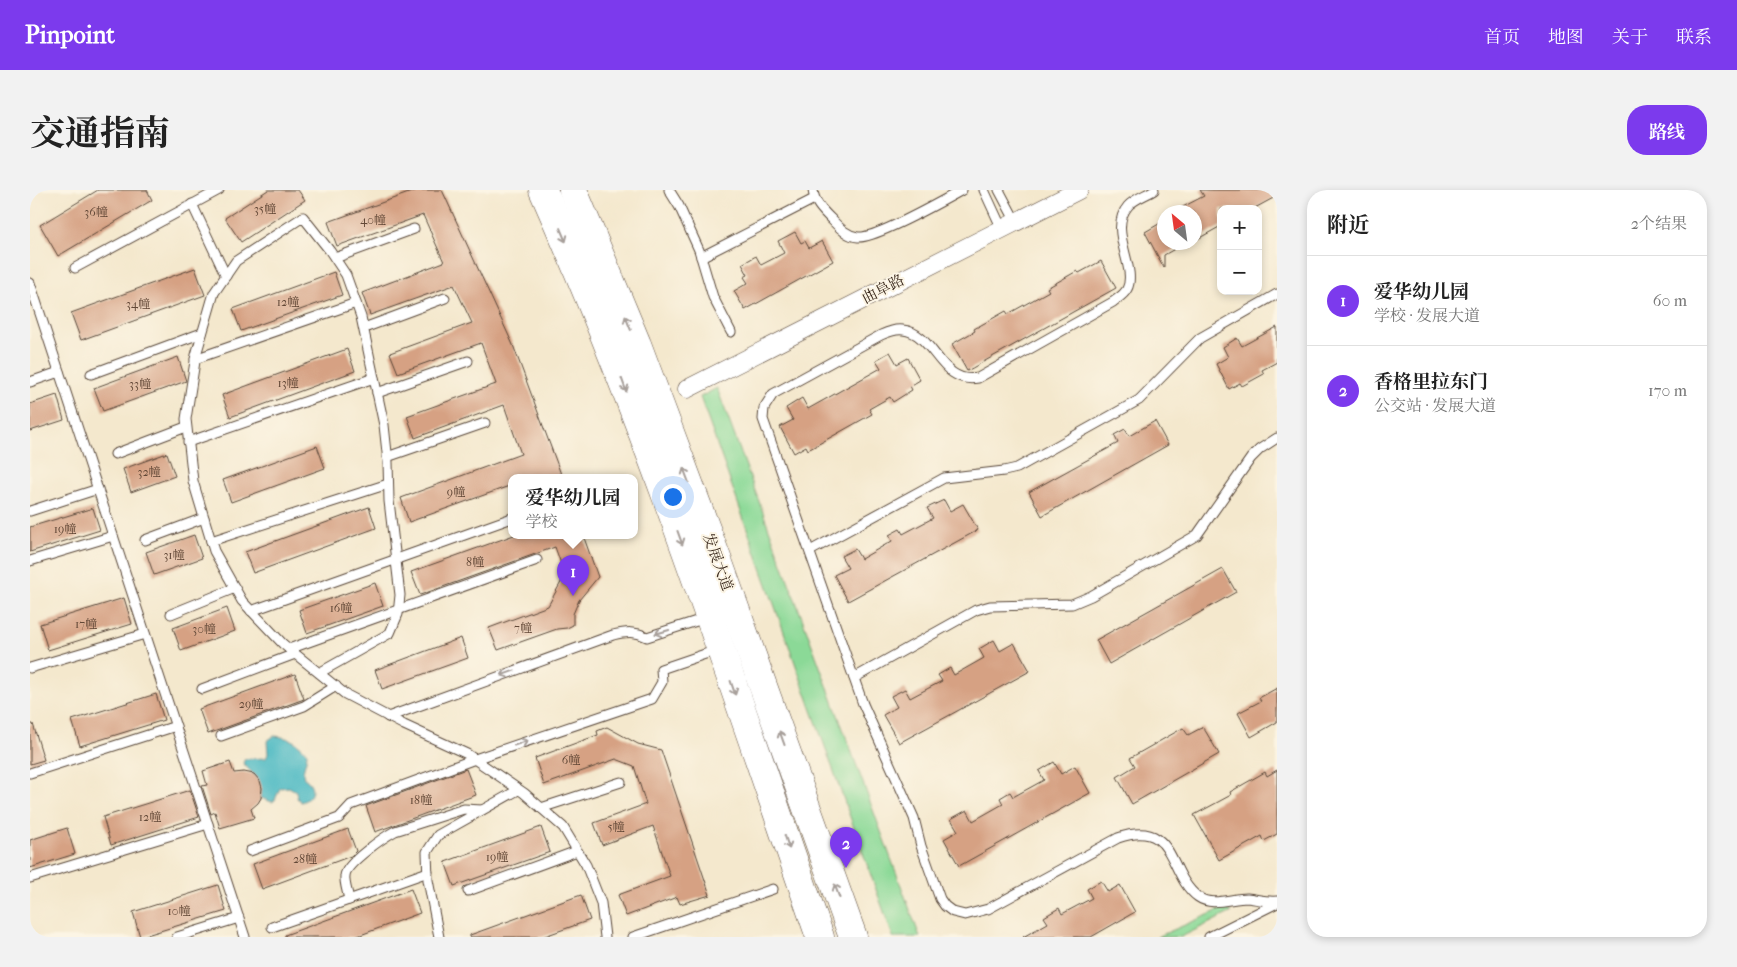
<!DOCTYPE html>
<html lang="zh">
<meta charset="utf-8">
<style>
:root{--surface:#fff;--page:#f2f2f2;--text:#222;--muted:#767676;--line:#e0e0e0;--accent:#7c3aed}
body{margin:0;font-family:"IM FELL French Canon","Noto Serif SC",serif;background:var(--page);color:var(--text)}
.controls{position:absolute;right:15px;top:15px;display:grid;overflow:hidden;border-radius:10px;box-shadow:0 2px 8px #0003}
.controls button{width:45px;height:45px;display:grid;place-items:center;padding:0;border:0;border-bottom:1px solid var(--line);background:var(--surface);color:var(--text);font:25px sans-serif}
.compass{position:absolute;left:1127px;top:15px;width:45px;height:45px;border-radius:50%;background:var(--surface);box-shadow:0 2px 8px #0003;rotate:331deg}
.you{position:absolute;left:642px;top:306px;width:18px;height:18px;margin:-12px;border:4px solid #fff;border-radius:50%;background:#1a73e8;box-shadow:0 0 0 8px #1a73e833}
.badge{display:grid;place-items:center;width:32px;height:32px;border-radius:50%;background:var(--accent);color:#fff;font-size:16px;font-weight:700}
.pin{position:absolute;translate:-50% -41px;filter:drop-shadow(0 1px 2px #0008)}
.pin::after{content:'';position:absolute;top:26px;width:18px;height:15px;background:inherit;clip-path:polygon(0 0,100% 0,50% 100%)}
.popup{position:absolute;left:478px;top:284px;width:130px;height:65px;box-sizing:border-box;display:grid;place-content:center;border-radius:10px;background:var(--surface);filter:drop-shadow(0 1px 4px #0005);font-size:16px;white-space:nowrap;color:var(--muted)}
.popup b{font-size:19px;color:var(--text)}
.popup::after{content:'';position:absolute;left:50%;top:100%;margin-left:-10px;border:10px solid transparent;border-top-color:var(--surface)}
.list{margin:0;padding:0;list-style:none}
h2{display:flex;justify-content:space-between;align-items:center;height:65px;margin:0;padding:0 20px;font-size:21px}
h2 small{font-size:16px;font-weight:400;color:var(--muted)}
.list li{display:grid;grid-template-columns:32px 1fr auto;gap:15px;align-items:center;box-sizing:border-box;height:90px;padding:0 20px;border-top:1px solid var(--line)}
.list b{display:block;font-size:19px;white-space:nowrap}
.list p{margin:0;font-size:16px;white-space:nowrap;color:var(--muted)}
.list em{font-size:16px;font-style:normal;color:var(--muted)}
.map{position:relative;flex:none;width:1247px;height:747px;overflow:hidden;border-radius:20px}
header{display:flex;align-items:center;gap:30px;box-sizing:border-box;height:70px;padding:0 25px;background:var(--accent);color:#fff}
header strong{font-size:24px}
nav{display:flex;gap:28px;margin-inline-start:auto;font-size:18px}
.intro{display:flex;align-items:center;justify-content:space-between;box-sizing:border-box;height:120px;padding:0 30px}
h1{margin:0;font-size:35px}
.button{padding:12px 22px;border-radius:20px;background:var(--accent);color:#fff;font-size:18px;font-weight:700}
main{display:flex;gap:30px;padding:0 30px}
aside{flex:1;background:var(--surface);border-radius:20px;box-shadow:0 2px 8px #0003}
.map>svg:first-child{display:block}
.green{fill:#8bd997;stroke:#63825a}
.water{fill:#4bb9c3;stroke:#437270}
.building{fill:#d6a183}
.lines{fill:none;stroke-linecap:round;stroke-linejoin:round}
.service-casing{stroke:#574638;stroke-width:11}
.minor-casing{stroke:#574638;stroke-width:19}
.primary-casing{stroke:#574638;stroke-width:29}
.service{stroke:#fff;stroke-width:9}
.minor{stroke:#fff;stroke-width:18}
.primary{stroke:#fff;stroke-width:28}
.oneway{stroke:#a79f9a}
.labels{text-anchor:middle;stroke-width:4;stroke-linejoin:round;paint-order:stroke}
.number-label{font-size:12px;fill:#624837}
.street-label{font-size:15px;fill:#3b2a1e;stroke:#fcf5e5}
</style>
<header>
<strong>Pinpoint</strong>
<nav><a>首页</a><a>地图</a><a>关于</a><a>联系</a></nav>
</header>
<div class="intro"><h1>交通指南</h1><a class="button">路线</a></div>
<main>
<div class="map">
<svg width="1247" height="747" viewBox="0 0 1247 747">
<rect width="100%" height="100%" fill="#fcf5e5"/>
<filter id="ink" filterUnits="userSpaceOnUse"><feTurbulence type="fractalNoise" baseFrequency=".02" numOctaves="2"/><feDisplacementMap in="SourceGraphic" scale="10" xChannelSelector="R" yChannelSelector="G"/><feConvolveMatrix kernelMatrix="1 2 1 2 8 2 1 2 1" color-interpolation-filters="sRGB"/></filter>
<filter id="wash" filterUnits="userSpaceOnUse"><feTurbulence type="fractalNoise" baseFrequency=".0096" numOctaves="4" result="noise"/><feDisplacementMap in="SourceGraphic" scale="20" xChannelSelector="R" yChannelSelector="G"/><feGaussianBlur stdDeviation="1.12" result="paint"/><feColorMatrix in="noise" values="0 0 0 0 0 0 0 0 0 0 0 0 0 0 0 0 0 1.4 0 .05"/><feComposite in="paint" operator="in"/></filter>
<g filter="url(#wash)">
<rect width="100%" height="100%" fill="#f4e8cd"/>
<!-- green -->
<g class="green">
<polygon points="687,198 890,747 863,747 670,207"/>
<polygon points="1194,718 1202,722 1151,747 1127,747"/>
</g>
<!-- water -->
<path class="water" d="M244,546c15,1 24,6 33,17 0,9 -6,17 -3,25 12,7 10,20 -3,24l-4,-4 -1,-7 -7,-4 -9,1 -5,12 -3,2 -11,-4c2,-19 -7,-22 -18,-35l2,-4 21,-1 2,-4 -1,-13z"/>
<g id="blocks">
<!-- building -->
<g class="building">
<polygon points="68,0 117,0 122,10 28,66 10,35"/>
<polygon points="238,0 268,0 275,10 211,52 195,28"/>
<polygon points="387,0 412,0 483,155 532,287 482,287 482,295 379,332 371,308 491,264 474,215 385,248 377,226 466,194 451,153 368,183 360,163 442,133 424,95 340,125 332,103 414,72 393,25 307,56 298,32"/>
<polygon points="1170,0 1247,0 1247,6 1223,19 1191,19 1191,36 1164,51 1164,22 1143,22 1174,6"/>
<polygon points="1134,31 1134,52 1157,52 1134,65 1134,78 1115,42"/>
<polygon points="765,42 771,53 775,51 779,58 792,51 803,71 715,120 704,101 718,93 714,87 718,85 712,74 726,66 731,75 754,63 748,51"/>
<polygon points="1071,71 1086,98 937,181 922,154 945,141 944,139 976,121 978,124 1019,101 1017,98 1047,81 1049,83"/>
<polygon points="165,78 175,105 51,150 41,123"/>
<polygon points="304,82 312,105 211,141 203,119"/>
<polygon points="1247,137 1247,172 1232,180 1234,184 1212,196 1210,193 1199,199 1186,174 1198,167 1193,157 1207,148 1212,156"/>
<polygon points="317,159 325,181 200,227 192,205"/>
<polygon points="860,162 867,174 878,168 890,190 880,196 882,200 863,212 860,207 839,219 842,224 778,260 776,256 764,263 750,237 763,230 756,218 772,208 778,219 851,178 846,170"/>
<polygon points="148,167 156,191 73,221 64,198"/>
<polygon points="27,205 34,230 0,241 0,214"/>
<polygon points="1125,231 1138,255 1012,326 999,302 1088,253 1084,245 1095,239 1099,246"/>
<polygon points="287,256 295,278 201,312 193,290"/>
<polygon points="137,263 145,286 101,302 93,279"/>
<polygon points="914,310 920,321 933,314 948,340 818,411 804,385 818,378 811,366 825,359 831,369 862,351 859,345 870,339 873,344 903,328 897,318"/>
<polygon points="339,317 346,338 223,383 215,362"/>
<polygon points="63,318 70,340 0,362 0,337"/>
<polygon points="164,345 172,368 124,385 116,362"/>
<polygon points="484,345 553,345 568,387 549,410 543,424 543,435 537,438 527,439 468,460 459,438 518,416 535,385 525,357 390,405 381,382"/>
<polygon points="1193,379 1206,402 1079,474 1066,450"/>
<polygon points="345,393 353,416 277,443 269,420"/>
<polygon points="94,408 102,434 18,460 10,434"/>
<polygon points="197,418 205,441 151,461 143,438"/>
<polygon points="431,448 438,468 352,499 345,480"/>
<polygon points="964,450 970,461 984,453 1000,481 869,553 853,525 867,517 861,506 875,499 880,508 912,491 908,485 920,478 924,485 954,468 949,459"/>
<polygon points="265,484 274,509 178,544 169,519"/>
<polygon points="1247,498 1247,532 1221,547 1208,523 1231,511 1229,508"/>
<polygon points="126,504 134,530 50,556 42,530"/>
<polygon points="0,534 3,534 14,570 0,574"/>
<polygon points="577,537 608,554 631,560 680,705 650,714 647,707 596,726 588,705 640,686 623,636 572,655 564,633 616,614 604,576 586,569 514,595 505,568 568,545 567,541"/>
<polygon points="1173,537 1189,564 1102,614 1087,587 1105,576 1100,568 1153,538 1158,545"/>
<polygon points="200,572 204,583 214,582 224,584 230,591 232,598 231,608 228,613 221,619 224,628 190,638 185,622 181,624 172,596 177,595 173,581"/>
<polygon points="1024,572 1031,584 1045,576 1060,603 929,676 914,649 928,641 921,629 937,620 943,631 973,614 970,608 980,602 983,607 1014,590 1009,581"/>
<polygon points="436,579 446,605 345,642 336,616"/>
<polygon points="1247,580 1247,644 1234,651 1232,646 1189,670 1164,625 1201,605 1200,602 1235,582 1237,586"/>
<polygon points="160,600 169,627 81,655 73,627"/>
<polygon points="511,637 520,662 424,696 415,672"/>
<polygon points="37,638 45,664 0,678 0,650"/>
<polygon points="318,639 326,661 321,666 232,699 223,674"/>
<polygon points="1071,691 1078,702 1090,695 1105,722 1061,747 993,747 1018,733 1014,727 1029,718 1032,724 1062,708 1057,699"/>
<polygon points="188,695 196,721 110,747 103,722"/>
<polygon points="381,699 390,723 325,747 255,747 255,745"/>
<polygon points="551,705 560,730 512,747 440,747 440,745"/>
</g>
</g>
</g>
<g filter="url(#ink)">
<use href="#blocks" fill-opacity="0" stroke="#574638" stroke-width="1"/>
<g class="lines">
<defs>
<g id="service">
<polyline points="639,0 649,16 669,60 683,107 701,142"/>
<path d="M783,0c1,12 9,20 17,28 8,8 16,18 28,19 17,2 86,-37 104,-47"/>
<polyline points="954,0 972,39"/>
<polyline points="969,0 986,32"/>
<path d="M1124,0c-8,5 -20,9 -26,16 -21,24 10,62 -1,83 -3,6 -9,9 -14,13l-135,76c-39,7 -43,-45 -75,-48 -8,-1 -15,2 -22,5l-108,59 -9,14 -1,11 100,285 51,114 7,28 19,53 5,7 8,6 12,3 23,-6 130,-71c59,-20 49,36 80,59 14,10 33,1 49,1 10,1 19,4 30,3"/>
<polyline points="162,14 196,86"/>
<polyline points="671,67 784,9"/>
<polyline points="305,68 384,39"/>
<polyline points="45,78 189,0"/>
<polyline points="0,93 215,747"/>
<polyline points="334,138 415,108"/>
<polyline points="165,169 326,113"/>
<polyline points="61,184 172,143"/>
<polyline points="0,192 29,182"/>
<polyline points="347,203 438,171"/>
<polyline points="158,252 344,188"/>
<polyline points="85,264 156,237"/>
<polyline points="357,267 455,233"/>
<polyline points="0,321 68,299"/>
<polyline points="115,350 174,328"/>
<polyline points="181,351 358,294"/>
<polyline points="780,361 914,288 974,281 987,278 1109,210 1170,148 1247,104"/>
<polyline points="0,371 83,346"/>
<polyline points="221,421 482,328"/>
<polyline points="141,424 205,398"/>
<polyline points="259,459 507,370"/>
<polyline points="0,478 115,444"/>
<polyline points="289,483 360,443 368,424 370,405 359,311 358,272 354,235 331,127 316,85 300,61 273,27 206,71 184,103 166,165 156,229 163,291 184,361 212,411 253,454 315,504 374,535 437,564 494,603 533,637 556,675 571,713 575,747"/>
<polyline points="824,488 946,420 960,416 1042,414 1061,406 1167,345 1221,268 1230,259 1247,248"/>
<polyline points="172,499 265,464"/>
<path d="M358,527l225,-82c13,-3 22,-4 34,2l59,-19"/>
<polyline points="191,546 274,516 306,496"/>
<polyline points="0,583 146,536"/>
<polyline points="511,618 591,592"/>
<polyline points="220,661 309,628 321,615 445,569 622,509 632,492 631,479 687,460"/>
<polyline points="0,688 178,634"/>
<polyline points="438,701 547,661"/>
<path d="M319,710c-1,-7 -5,-17 -4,-24 0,-12 39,-39 50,-45l69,-22 18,1"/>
<polyline points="242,737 398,682"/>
<polyline points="147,747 209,728"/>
<polyline points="409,747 398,690 397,662 408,645 488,600"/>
<polyline points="603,747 743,699"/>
<polyline points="1179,747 1247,713"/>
</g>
<polyline id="minor" points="657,199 1049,0"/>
<g id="primary">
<path d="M513,0c108,243 190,496 277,747"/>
<polyline points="543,0 607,154 690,376 823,747"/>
</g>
</defs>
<!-- service casing -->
<use href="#service" class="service-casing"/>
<!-- minor casing -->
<use href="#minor" class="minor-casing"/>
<!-- primary casing -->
<use href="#primary" class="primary-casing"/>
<!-- service -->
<use href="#service" class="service"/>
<!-- minor -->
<use href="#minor" class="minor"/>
<!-- primary -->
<use href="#primary" class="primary"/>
</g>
<!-- one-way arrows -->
<defs><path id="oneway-shaft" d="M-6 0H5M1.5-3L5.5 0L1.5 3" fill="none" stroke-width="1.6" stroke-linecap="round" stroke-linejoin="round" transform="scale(1.25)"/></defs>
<g class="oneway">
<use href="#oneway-shaft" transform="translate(533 45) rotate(67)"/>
<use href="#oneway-shaft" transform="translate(598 133) rotate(-112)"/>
<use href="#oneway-shaft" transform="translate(594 195) rotate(70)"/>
<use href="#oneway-shaft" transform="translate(656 285) rotate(-111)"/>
<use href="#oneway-shaft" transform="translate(650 348) rotate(70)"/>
<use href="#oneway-shaft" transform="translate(632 442) rotate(164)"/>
<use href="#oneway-shaft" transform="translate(478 483) rotate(160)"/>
<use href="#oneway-shaft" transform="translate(703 498) rotate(71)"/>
<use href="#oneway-shaft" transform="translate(752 548) rotate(-110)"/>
<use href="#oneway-shaft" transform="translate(491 553) rotate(-19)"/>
<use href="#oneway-shaft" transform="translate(757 652) rotate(71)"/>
<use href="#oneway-shaft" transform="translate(807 701) rotate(-110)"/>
</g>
</g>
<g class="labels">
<!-- number labels -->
<g class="number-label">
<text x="235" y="23">35幢</text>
<text x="66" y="26">36幢</text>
<text x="343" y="34">40幢</text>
<text x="258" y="116">12幢</text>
<text x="108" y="118">34幢</text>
<text x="258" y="197">13幢</text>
<text x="110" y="198">33幢</text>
<text x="119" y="286">32幢</text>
<text x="426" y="306">9幢</text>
<text x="35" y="343">19幢</text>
<text x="144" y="369">31幢</text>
<text x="445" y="376">8幢</text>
<text x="311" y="422">16幢</text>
<text x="56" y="438">17幢</text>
<text x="493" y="442">7幢</text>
<text x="174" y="443">30幢</text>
<text x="221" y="518">29幢</text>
<text x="541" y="574">6幢</text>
<text x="391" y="614">18幢</text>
<text x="120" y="631">12幢</text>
<text x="586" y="641">5幢</text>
<text x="467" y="671">19幢</text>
<text x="275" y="673">28幢</text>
<text x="149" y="725">10幢</text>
</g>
<!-- street labels -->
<g class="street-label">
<text transform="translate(853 99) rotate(-27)" y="5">曲阜路</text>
<text transform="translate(688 372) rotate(70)" y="5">发展大道</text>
</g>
</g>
</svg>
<div class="controls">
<button>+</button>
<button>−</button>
</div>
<svg class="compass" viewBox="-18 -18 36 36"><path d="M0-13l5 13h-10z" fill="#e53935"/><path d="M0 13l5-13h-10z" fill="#767676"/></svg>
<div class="you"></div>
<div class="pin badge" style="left:543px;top:406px">1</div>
<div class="popup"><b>爱华幼儿园</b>学校</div>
<div class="pin badge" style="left:816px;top:678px">2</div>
</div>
<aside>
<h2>附近<small>2个结果</small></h2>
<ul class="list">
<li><span class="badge">1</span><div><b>爱华幼儿园</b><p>学校 · 发展大道</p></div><em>60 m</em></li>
<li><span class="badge">2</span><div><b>香格里拉东门</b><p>公交站 · 发展大道</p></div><em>170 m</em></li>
</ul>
</aside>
</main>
